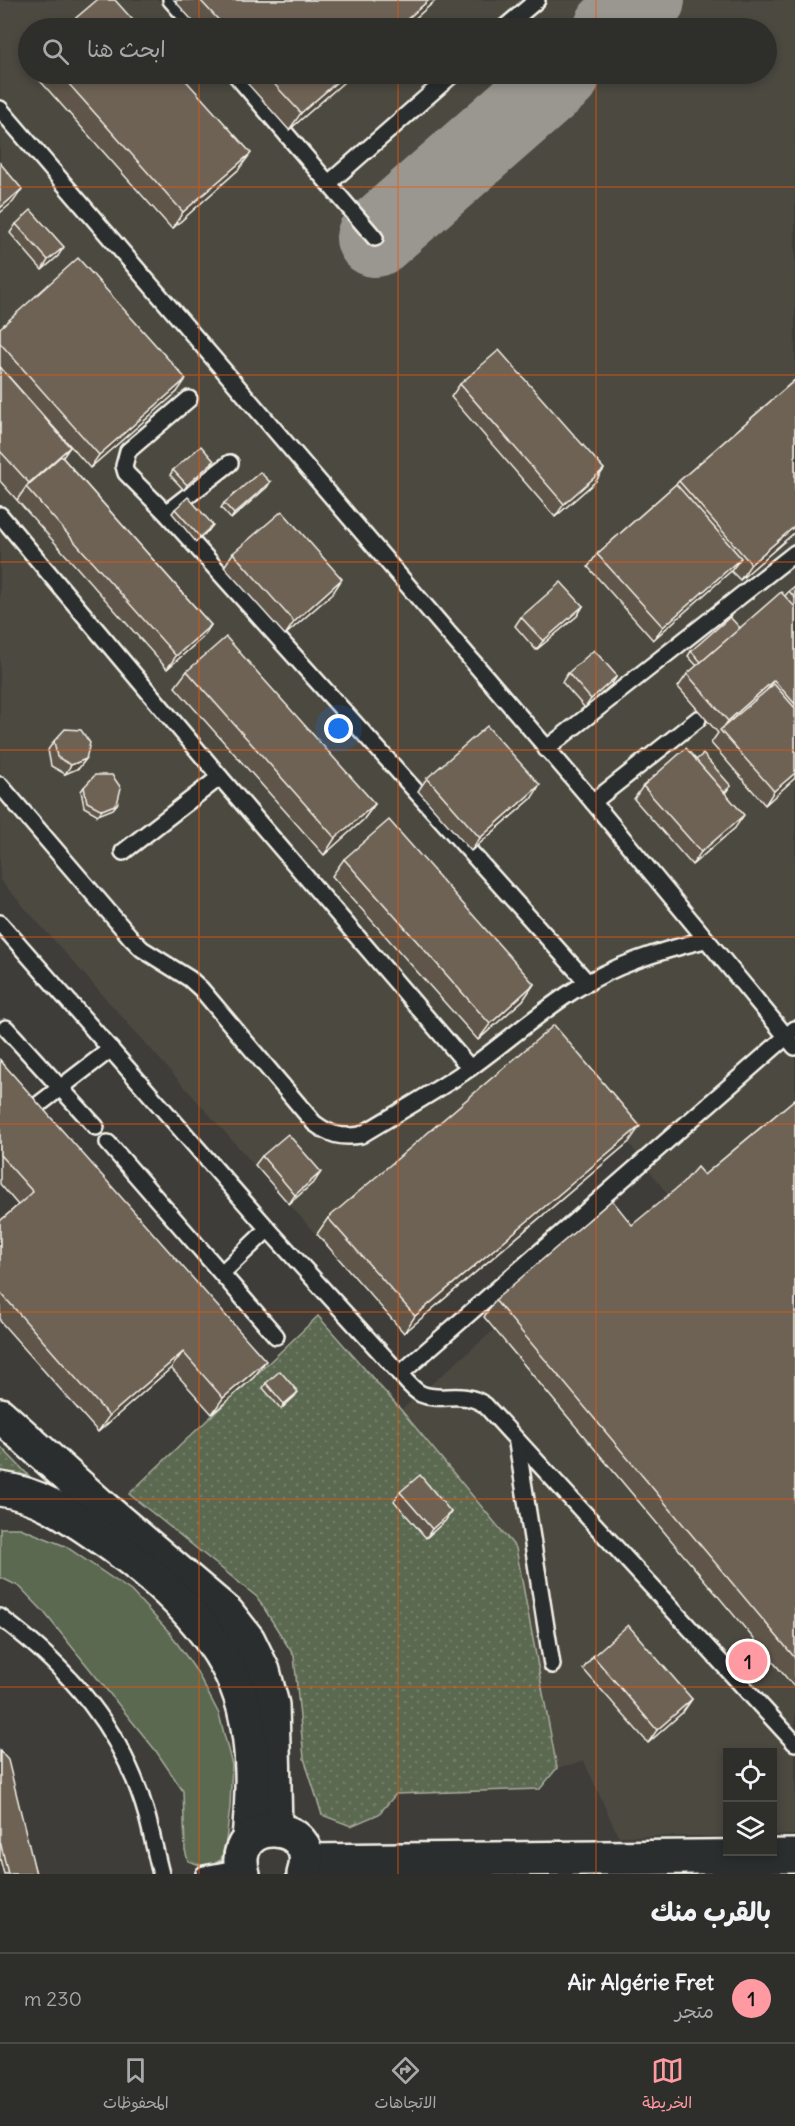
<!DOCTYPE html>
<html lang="ar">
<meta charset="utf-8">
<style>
:root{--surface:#2e2e2b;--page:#3a3a37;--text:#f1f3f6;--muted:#a7a8a9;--line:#494a47;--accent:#ff9aa2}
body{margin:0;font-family:Delius,"Playpen Sans Arabic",sans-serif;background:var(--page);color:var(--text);direction:rtl}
.controls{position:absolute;right:18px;bottom:18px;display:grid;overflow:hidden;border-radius:0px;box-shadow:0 3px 9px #0003}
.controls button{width:54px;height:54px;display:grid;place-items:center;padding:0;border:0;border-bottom:2px solid var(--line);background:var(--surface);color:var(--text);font:30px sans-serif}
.you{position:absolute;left:339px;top:729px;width:21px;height:21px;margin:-15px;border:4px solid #fff;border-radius:50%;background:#1a73e8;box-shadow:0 0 0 9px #1a73e833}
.badge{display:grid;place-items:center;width:39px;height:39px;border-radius:50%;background:var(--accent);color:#111;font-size:20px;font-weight:700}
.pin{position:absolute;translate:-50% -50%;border:3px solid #fff;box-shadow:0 2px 6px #0006}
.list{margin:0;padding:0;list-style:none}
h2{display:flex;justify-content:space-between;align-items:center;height:78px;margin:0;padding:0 24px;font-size:26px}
h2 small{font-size:20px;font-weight:400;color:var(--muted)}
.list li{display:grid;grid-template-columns:39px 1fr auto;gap:18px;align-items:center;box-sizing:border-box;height:90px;padding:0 24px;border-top:2px solid var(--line)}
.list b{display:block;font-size:22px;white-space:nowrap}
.list p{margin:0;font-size:20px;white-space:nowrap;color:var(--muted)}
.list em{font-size:20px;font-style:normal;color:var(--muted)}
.icon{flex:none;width:33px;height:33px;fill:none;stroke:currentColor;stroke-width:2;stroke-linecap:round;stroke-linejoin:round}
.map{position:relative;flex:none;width:795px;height:1874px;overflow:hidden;direction:ltr}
.search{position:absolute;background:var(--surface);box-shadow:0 3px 9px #0003;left:18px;right:18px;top:18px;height:66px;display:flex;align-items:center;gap:15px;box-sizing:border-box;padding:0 21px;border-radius:33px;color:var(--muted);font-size:22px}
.sheet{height:168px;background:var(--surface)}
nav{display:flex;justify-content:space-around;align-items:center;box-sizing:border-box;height:84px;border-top:2px solid var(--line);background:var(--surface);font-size:16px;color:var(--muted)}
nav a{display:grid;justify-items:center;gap:3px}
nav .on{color:var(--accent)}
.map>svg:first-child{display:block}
.built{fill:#4c4841;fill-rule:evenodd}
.grass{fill:url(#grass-dots);stroke:#a8ad9c;stroke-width:1.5}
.garden{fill:#5b6951;stroke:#a8ad9c;stroke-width:1.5}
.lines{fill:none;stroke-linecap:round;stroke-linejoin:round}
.taxiway{stroke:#999790;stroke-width:78}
.lane-casing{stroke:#f4f1e8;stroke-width:20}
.secondary-casing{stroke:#f4f1e8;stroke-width:38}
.lane{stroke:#2a2d2e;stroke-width:15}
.secondary{stroke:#2a2d2e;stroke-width:33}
.wall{fill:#5f5448;stroke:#f4f1e8;stroke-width:1.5}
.shaded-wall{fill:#4d453b;stroke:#f4f1e8;stroke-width:1.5}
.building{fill:#6e6254;stroke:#f4f1e8;stroke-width:1.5}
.grid{fill:none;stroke:#e8590c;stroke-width:1.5;stroke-opacity:0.55}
</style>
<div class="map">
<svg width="795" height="1874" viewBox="0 0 795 1874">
<defs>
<pattern id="grass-dots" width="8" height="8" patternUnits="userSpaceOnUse" patternTransform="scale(1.5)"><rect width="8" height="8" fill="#5b6951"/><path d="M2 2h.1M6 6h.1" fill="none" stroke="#737f6a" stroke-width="1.8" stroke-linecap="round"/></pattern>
</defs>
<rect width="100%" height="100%" fill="#3e3d39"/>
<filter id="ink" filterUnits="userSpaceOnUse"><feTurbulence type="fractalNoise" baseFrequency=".0167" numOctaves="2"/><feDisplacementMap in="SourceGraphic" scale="12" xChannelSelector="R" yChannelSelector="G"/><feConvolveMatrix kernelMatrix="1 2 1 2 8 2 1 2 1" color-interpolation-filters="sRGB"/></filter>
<g filter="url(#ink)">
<!-- built -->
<path class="built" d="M0,0h795v1835h-22l-1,-83h-44l-1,84h-109l-34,-75 -27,7 -41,-220 -115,-138 93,-80 -10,-13 116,-101 21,25 50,-42 -42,-56 -225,190 -404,-453zM28,28h738v46h-738z"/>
<!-- grass -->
<g class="grass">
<path d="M318,1316l83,94 115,138 41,220 -17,21 -144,5 -17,20 -28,12 -29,-11 -18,-57 -10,-102 -37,-59 -128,-103c62,-60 127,-118 189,-178z"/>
<polygon points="0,1446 31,1478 0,1477"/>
</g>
<!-- garden -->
<polygon class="garden" points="0,1528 20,1528 65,1546 131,1591 170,1633 197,1672 219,1714 232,1765 230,1807 226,1841 221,1860 206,1867 188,1861 185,1850 183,1791 156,1751 43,1611 20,1587 0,1577"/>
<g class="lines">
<!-- taxiway -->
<g class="taxiway">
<polyline points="613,28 646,0"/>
<polyline points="375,238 562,74"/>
</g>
<defs>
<g id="lane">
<polyline points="171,0 196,28"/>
<polyline points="504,28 537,0"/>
<polyline points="235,74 375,238"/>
<polyline points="0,109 593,802 795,1047"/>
<polyline points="329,183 453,74"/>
<polyline points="189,399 128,451 124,466 126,473 166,513 588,983"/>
<polyline points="166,513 230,463"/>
<polyline points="0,515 220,777 470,1068"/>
<polyline points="546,749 795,553"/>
<path d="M0,785l132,154 10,10 48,30 11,10 113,134c16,12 27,15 47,12 36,-22 74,-43 109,-67 35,-25 67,-54 103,-77 41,-26 86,-40 132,-51"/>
<polyline points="593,802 698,719"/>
<polyline points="123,852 220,777"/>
<path d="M0,923l268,306 132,145c6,7 13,16 21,20 21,9 40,-5 64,11l310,338"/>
<polyline points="6,1028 96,1127"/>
<polyline points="38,1105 111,1049"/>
<polyline points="108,1143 276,1336"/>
<polyline points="222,1273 268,1229"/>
<polyline points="400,1374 795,1029"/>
<polyline points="517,1443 552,1665"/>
<path d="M0,1617c70,52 123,113 147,199 5,19 9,39 14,58"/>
<polyline points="204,1874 241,1867"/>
</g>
<g id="secondary">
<polyline points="0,1415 102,1507 227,1613 248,1640 263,1671 272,1705 275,1829"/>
<path d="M0,1489c41,5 71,28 105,51 57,40 121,98 139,168 11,43 9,88 5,131"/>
<polyline points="307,1861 795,1856"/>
<path d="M243,1874c-17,-61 80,-56 61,0"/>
</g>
</defs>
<!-- lane casing -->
<use href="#lane" class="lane-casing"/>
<!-- secondary casing -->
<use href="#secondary" class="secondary-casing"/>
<!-- lane -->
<use href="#lane" class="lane"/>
<!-- secondary -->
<use href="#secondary" class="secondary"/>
</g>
<!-- wall -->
<g class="wall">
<polygon points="174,0 436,0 404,28 199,28"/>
<polygon points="34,74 180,74 239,169 172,229"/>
<polygon points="239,74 353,74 289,130"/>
<polygon points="16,224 58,256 42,270 10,233"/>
<polygon points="0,328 177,392 90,468 0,367"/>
<polygon points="0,367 63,458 211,625 202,638 167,669 0,481"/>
<polygon points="795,380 795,532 740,580 731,571 653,640 588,567 597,554 676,484 679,481"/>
<polygon points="460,384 604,469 595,482 555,517 451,397"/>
<polygon points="211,466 184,490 170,475 173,470"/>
<polygon points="270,482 267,487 231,519 221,508 224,503"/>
<polygon points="175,509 209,530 196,542 172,513"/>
<polygon points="233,553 333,593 285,635 224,567"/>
<polygon points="795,586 795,778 765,805 711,743 718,733 678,687 687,674 697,666 688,656 691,651 740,628 785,596 789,591"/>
<polygon points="583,606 577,616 536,650 515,626 521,617"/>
<polygon points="187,671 375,804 363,820 324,855 175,687"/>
<polygon points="568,673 611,685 585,708 562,682"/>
<polygon points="54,741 86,759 79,768 65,774 51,766 48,750"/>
<polygon points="696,760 731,786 725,793 735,828 692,865 634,799 643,786"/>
<polygon points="427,778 531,799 471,851 418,791"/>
<polygon points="84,787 117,804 113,809 98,815 84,807 81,791"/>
<polygon points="344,859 534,984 523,1000 478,1040 332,876"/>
<polygon points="0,1060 254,1377 212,1414 171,1368 98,1432 0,1321 0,1221 18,1205 0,1184"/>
<polygon points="795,1099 795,1688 484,1317 495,1300 632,1225 704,1175"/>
<polygon points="629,1142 404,1333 317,1234 328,1218"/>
<polygon points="262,1156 315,1181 289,1204 255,1165"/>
<polygon points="266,1383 295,1396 281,1409 263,1388"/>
<polygon points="400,1492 451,1512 445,1521 426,1538 394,1501"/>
<polygon points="593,1656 692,1699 683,1712 648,1743 583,1669"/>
<polygon points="0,1751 36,1874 4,1874 0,1859"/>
</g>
<!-- shaded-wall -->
<g class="shaded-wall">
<polygon points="429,0 436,0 404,28 397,28"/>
<polygon points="346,74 353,74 289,130 301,113"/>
<polygon points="251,153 239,169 172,229 183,212"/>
<polygon points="22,189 13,202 0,213 0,208"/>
<polygon points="64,247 58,256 42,270 48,260"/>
<polygon points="186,379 177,392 90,468 99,455"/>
<polygon points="70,447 59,463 26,487 17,500 29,483"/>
<polygon points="214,461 211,466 184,490 187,485"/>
<polygon points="604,469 595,482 555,517 564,504"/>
<polygon points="270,482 267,487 231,519 234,514"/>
<polygon points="213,525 209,530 196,542 200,537"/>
<polygon points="795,526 795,532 740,580 751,564"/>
<polygon points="741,558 731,571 653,640 663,627"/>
<polygon points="342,579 333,593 285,635 294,622"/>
<polygon points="583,606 577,616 536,650 543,641"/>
<polygon points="211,625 202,638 167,669 176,656"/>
<polygon points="617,676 611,685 585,708 591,699"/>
<polygon points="774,680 765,693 721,731 728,721"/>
<polygon points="86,759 79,768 65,774 71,765"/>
<polygon points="795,773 795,778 765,805 774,791"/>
<polygon points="540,785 531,799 471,851 480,838"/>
<polygon points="117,804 113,809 98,815 102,810"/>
<polygon points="375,804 363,820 324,855 335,838"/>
<polygon points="744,815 735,828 692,865 701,852"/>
<polygon points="534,984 523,1000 478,1040 490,1024"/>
<polygon points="640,1126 629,1142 404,1333 415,1316"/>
<polygon points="321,1172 315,1181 289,1204 295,1195"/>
<polygon points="183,1352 171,1368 98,1432 109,1416"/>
<polygon points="266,1361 254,1377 212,1414 223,1398"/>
<polygon points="298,1392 295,1396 281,1409 284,1404"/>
<polygon points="451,1512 445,1521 426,1538 432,1529"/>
<polygon points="692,1699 683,1712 648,1743 657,1730"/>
</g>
<!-- building -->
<g class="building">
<polygon points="97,0 115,0 140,28 64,28"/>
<polygon points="200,0 429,0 397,28 226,28"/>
<polygon points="60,74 180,74 251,153 183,212"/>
<polygon points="265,74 346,74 301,113"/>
<polygon points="0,163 22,189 0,208"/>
<polygon points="31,210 64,247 48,260 16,224"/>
<polygon points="78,258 186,379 99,455 0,343 0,328"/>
<polygon points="499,350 604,469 564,504 460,384"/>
<polygon points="0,367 70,447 29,483 0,451"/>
<polygon points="795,380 795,526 751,564 679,481"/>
<polygon points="201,446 214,461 187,485 173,470"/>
<polygon points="61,456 211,625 176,656 26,487"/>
<polygon points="260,472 270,482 234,514 224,503"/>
<polygon points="676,484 741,558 663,627 597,554"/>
<polygon points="188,497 213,525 200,537 175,509"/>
<polygon points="282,511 342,579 294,622 233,553"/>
<polygon points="561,582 583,606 543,641 521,617"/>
<polygon points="795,586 795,598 789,591"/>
<polygon points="781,592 795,607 795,704 774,680 728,721 687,674"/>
<polygon points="730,617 740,628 701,662 691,651"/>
<polygon points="226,637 375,804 335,838 187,671"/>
<polygon points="594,650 617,676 591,699 568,673"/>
<polygon points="774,684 795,708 795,773 774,791 720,730"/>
<polygon points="487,726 540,785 480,838 427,778"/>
<polygon points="65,729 81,730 90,743 86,759 71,765 57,757 54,741"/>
<polygon points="686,748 744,815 701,852 643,786"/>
<polygon points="703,754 731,786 724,792 696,760"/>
<polygon points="95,775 112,775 121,788 117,804 102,810 87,802 84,787"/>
<polygon points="389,820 534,984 490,1024 344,859"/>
<polygon points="554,1025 640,1126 415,1316 328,1218"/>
<polygon points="0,1060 266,1361 223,1398 183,1352 109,1416 0,1292 0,1221 33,1192 0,1155"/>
<polygon points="795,1099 795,1658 495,1300 612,1200 632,1225 683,1183 697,1167 704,1175"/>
<polygon points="288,1134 321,1172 295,1195 262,1156"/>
<polygon points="280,1371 298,1392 284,1404 266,1383"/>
<polygon points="420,1475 451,1512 432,1529 400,1492"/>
<polygon points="628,1625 692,1699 657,1730 593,1656"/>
<polygon points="0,1751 8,1760 36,1874 8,1874 0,1841"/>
</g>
</g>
<!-- grid -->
<path class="grid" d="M199,0v28M398,0v28M596,0v28M199,74v1800M398,74v1800M596,74v1800M0,187h795M0,375h795M0,562h795M0,750h795M0,937h795M0,1124h795M0,1312h795M0,1499h795M0,1687h795"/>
</svg>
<div class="controls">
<button><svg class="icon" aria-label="locate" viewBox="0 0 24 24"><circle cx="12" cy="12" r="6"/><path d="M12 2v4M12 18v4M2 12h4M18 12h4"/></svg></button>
<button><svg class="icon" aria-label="layers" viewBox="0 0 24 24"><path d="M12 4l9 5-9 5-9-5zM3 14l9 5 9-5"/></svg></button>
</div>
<div class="you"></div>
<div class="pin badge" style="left:748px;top:1661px">1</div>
<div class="search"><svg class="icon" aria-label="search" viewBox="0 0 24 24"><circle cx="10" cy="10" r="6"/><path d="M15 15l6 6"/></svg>ابحث هنا</div>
</div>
<section class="sheet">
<h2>بالقرب منك<small></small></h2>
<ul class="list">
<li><span class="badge">1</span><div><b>Air Algérie Fret</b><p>متجر</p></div><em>230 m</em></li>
</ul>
</section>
<nav>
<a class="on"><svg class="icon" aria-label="map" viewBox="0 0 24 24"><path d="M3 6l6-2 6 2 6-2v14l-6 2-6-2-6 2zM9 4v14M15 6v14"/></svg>الخريطة</a>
<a><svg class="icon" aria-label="directions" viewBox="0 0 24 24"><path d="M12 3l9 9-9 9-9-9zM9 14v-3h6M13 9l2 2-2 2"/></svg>الاتجاهات</a>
<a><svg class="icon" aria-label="saved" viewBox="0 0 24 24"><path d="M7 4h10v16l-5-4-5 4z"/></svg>المحفوظات</a>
</nav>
